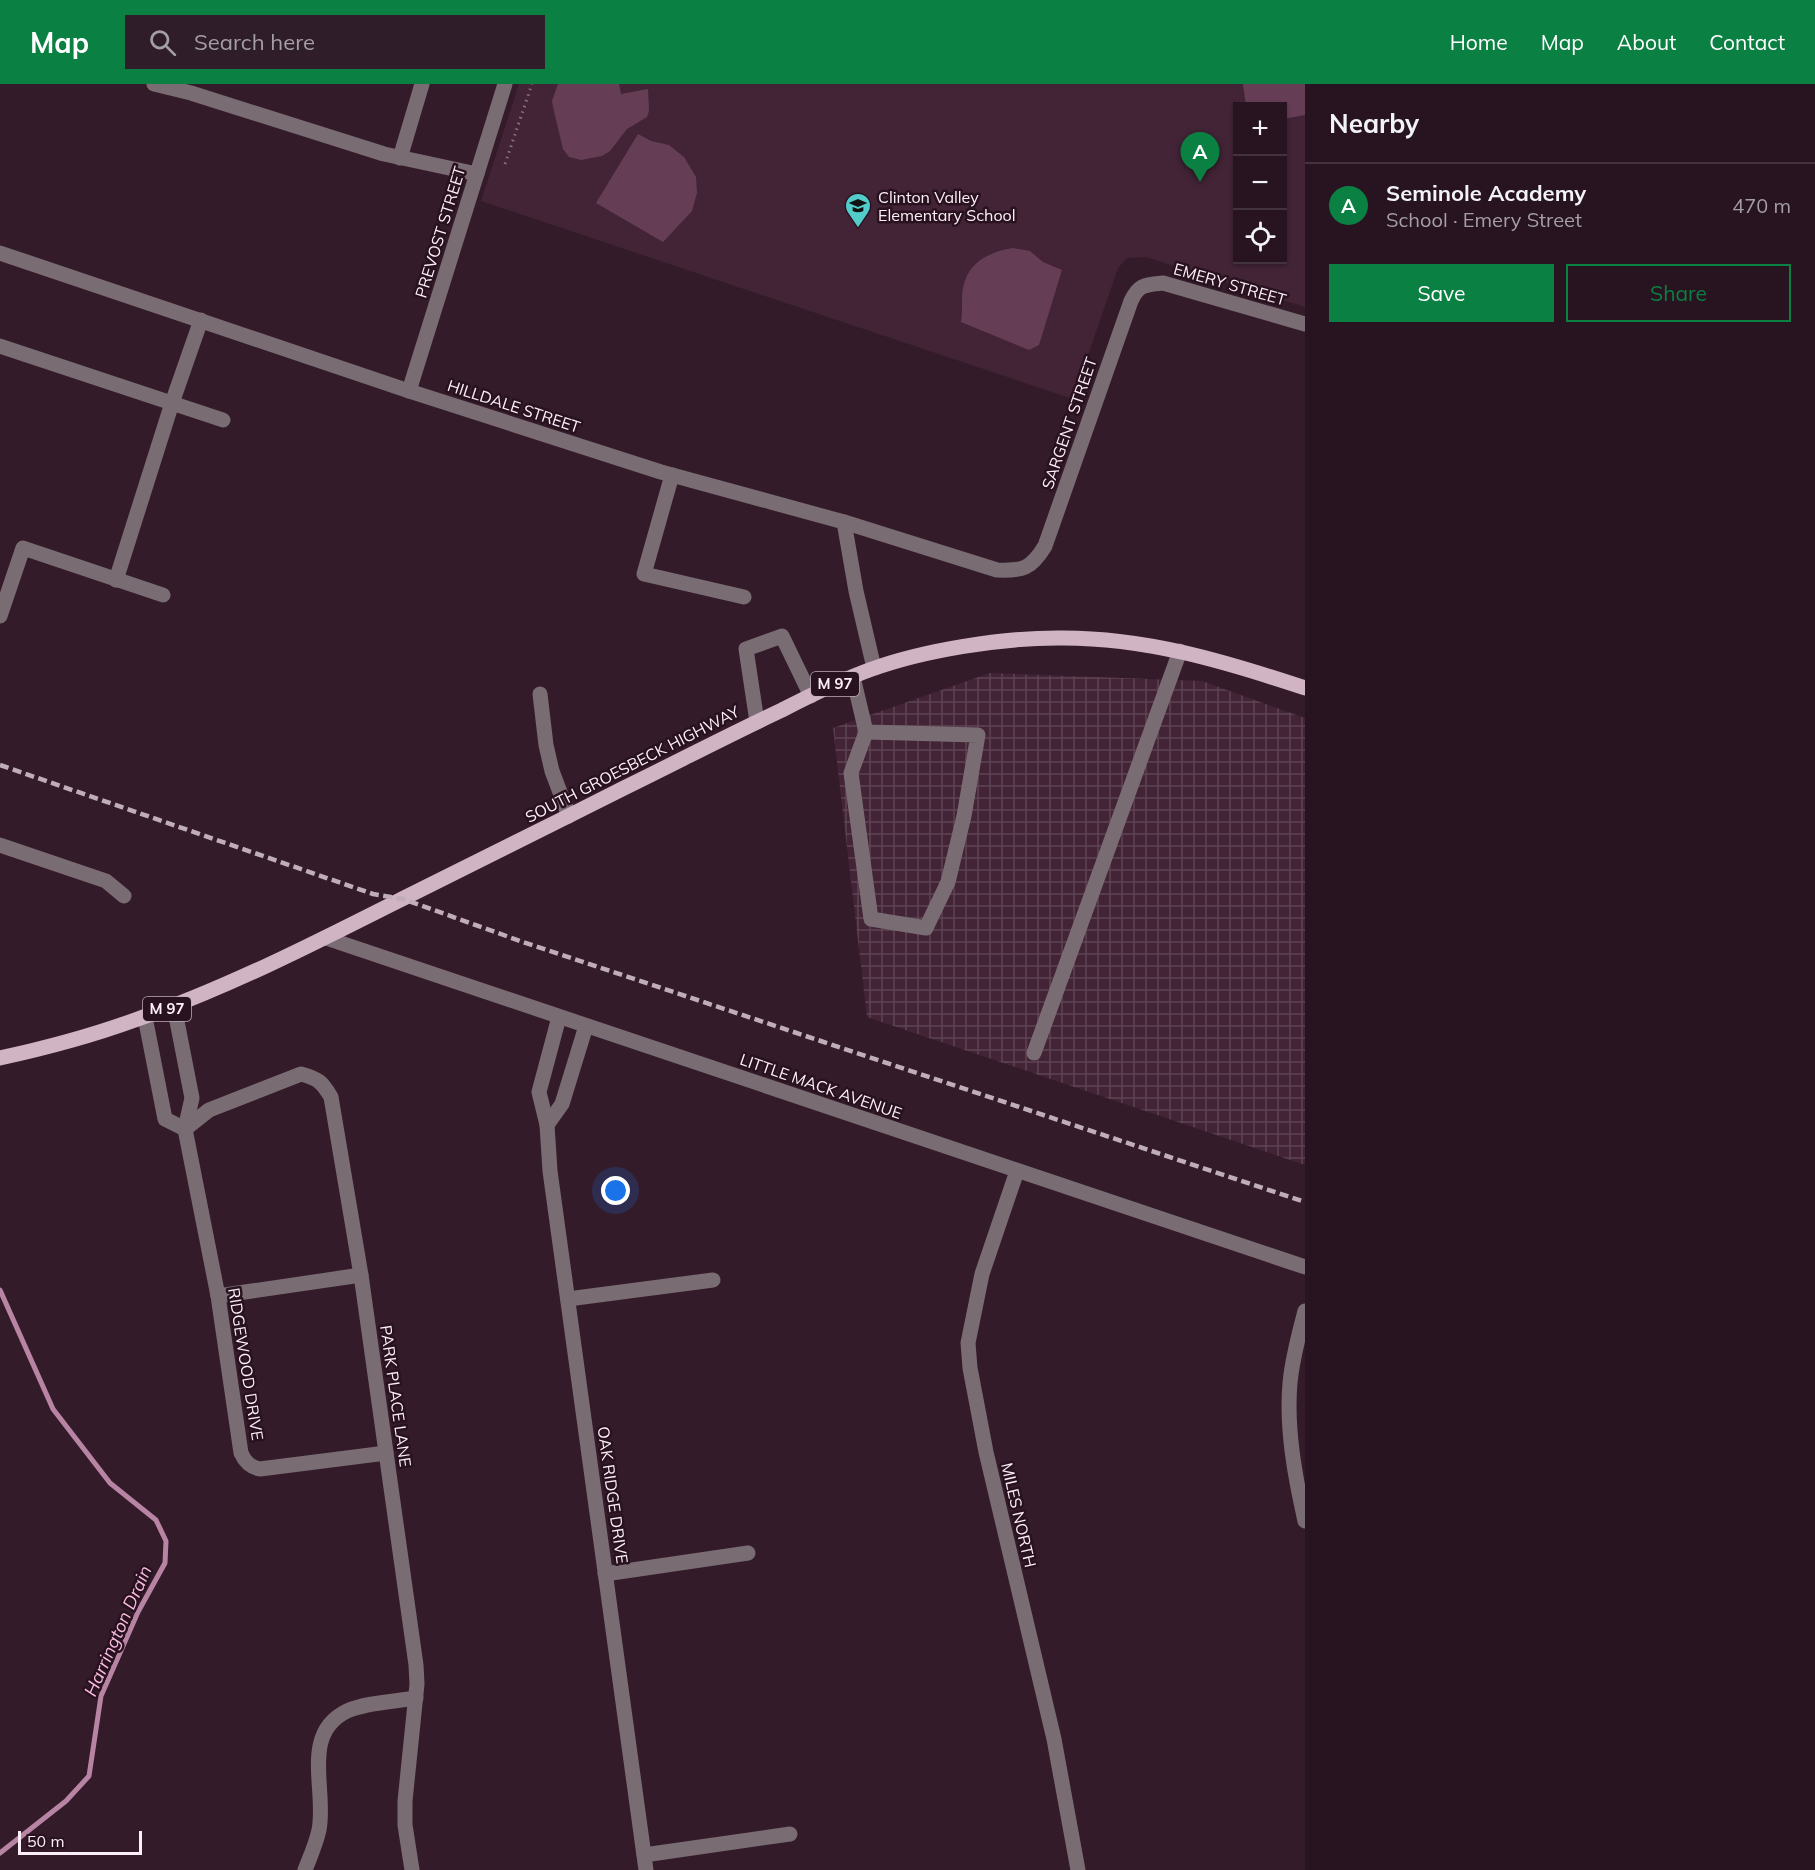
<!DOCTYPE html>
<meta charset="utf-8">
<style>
:root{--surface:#271420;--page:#2f1d29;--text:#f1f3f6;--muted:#a49ea5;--line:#43333e;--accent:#0b8043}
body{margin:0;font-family:Mulish,sans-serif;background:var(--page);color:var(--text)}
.controls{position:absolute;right:18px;top:18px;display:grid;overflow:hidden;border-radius:0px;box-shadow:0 2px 4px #0004}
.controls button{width:54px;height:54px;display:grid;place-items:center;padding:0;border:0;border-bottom:2px solid var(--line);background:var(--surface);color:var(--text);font:30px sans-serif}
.scale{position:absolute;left:18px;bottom:15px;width:124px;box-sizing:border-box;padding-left:6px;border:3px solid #fdeff7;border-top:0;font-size:16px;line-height:21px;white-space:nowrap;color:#fdeff7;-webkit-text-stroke:4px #291220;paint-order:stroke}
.you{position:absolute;left:616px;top:1107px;width:21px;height:21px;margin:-15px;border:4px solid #fff;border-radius:50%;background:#1a73e8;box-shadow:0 0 0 9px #1a73e833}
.badge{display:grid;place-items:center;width:39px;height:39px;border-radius:50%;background:var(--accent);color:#fff;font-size:20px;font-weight:700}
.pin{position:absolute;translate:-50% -50px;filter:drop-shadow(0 2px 3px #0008)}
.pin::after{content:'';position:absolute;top:32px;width:21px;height:18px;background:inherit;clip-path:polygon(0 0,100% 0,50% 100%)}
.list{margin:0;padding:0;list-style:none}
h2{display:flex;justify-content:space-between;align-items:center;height:78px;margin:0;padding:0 24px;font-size:26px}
h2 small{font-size:20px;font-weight:400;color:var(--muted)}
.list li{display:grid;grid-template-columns:39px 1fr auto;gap:18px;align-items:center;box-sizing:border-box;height:84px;padding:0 24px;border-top:2px solid var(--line)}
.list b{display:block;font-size:22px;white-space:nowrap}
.list p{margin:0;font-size:20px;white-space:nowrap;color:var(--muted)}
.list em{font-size:20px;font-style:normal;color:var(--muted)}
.actions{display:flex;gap:12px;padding:18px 24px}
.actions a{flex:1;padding:14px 0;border:2px solid var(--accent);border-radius:0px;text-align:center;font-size:21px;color:var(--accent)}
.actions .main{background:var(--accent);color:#fff}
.icon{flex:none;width:33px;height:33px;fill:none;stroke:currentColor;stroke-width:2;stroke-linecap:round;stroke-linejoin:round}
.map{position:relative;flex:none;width:1305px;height:1786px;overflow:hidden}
header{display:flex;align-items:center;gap:36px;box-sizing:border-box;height:84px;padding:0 30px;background:var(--accent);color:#fff}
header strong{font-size:28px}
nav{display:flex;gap:33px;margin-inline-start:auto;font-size:21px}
.search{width:420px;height:54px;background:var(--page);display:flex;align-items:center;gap:15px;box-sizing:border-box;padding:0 21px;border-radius:0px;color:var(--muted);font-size:22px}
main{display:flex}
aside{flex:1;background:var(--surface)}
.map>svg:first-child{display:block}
.built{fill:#422436;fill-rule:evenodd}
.industrial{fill:url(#industrial-grid)}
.green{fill:#653e55}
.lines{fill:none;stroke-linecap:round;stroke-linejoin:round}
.stream{stroke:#b884a4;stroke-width:5}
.path{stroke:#887480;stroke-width:3;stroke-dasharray:1.5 4.5;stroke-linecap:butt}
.minor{stroke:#7a6c73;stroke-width:15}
.major{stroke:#d0b4c4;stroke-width:15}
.rail{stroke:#bfadb7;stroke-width:4.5;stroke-dasharray:9 4.5;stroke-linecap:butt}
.labels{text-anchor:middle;stroke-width:5;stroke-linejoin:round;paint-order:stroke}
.shield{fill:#291220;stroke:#bdadb6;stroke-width:1.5}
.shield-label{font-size:15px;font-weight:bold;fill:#fdeff7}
.poi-label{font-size:16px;fill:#fdeff7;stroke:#291220;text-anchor:start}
.street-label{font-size:16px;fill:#fdeff7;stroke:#291220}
.water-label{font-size:18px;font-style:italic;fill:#f9bcdf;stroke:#291220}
</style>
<header>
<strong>Map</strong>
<div class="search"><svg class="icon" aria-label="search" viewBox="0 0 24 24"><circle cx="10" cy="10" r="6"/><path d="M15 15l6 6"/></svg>Search here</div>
<nav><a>Home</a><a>Map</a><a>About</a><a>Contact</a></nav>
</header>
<main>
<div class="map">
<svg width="1305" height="1786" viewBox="0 0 1305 1786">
<defs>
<pattern id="industrial-grid" width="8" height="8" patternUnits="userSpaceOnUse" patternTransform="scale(1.5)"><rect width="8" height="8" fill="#422436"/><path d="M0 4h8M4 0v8" fill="none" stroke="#5e4454"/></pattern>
</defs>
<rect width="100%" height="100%" fill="#341b2a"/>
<!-- built -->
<path class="built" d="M519,0h786v223l-159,-50 -19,1 -9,10 -45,131 -592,-198zM1238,22h44v154h-44z"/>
<!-- industrial -->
<polygon class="industrial" points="990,589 1202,597 1305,634 1305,1081 867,933 833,644"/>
<!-- green -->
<g class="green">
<polygon points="558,0 619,0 621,10 648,5 649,27 647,33 627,45 610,67 602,72 581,76 569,73 563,65 553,23 552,17"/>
<polygon points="1243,0 1305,0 1305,31 1283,35 1282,22 1246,22"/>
<polygon points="638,50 651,57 669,61 684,73 696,93 697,109 692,127 663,158 596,119"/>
<path d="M1013,164l17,3 13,11 19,8 -23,75 -10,5 -68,-28c2,-11 0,-23 2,-34 5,-26 26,-36 50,-40z"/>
</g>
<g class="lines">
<!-- stream -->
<polyline class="stream" points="0,1206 53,1325 110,1399 156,1436 166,1457 165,1479 138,1528 101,1612 89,1692 66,1717 0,1769"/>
<!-- path -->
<polyline class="path" points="505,80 532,0"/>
<!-- minor -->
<g class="minor">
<polyline points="154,0 191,9 384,70 477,90"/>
<polyline points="400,74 422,0"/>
<path d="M0,169l409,138 252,81 183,50 153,48c26,1 34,-1 48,-24l86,-245c8,-17 14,-16 32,-18l142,41"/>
<polyline points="0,262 223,336"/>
<polyline points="409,307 505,0"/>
<polyline points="672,391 644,490 744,513"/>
<polyline points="844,438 856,507 874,584"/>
<polyline points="116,496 172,319 201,236"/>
<polyline points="0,532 23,464 163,511"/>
<polyline points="853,593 866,648 978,651 964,732 948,798 926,844 871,835 851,689 866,648"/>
<polyline points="540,610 546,661 552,687 569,732"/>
<polyline points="757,638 746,565 782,552 811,612"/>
<polyline points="0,761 106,797 124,812"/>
<polyline points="326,854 1305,1183"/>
<path d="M174,922l18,92 -7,31 33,167 23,157c4,9 9,14 19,16l126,-16"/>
<polyline points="145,933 165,1035 185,1045"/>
<polyline points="559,933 539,1008 547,1041 550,1087 646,1786"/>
<polyline points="1034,969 1180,567"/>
<polyline points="547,1041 562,1020 586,942"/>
<path d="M185,1045l24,-19 92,-36c18,5 21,8 30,23l30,178 55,390 1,19 -12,117v24l7,45"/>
<polyline points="1017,1087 982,1190 968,1259 970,1284 986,1368 1054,1655 1078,1786"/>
<polyline points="218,1212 361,1191"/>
<polyline points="568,1215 713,1196"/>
<path d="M1305,1227c-6,23 -13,48 -15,72 -4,45 5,94 15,138"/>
<polyline points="605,1490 748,1469"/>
<polyline points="644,1771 790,1750"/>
<path d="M305,1786c5,-13 11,-26 14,-40 8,-40 -19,-96 28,-119 17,-8 50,-10 69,-13"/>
</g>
<!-- major -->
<path class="major" d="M0,974c46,-10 91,-22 135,-38 92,-32 182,-78 269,-122 74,-37 147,-73 220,-110 53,-26 105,-53 158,-78 29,-15 59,-30 90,-41 53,-19 129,-31 186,-31 86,-1 166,23 247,50"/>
<!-- rail -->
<polyline class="rail" points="0,681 373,810 403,815 523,858 1305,1118"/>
</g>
<!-- icons -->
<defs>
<symbol id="school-pin" viewBox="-11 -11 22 30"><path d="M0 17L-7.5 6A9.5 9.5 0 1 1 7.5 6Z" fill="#53cdcb" stroke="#291220"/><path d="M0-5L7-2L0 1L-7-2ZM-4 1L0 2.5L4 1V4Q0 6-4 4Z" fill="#111"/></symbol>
</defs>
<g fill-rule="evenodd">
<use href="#school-pin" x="843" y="107" width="30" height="40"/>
</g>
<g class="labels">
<!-- shield labels -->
<g class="shield">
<rect x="811" y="588" width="48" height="24" rx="4.5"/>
<rect x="143" y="913" width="48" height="24" rx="4.5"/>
</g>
<g class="shield-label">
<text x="835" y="605">M 97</text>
<text x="167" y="930">M 97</text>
</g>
<!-- poi labels -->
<g class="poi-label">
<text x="878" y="119">Clinton Valley<tspan x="878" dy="18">Elementary School</tspan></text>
</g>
<!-- street labels -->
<g class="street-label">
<text transform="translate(440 148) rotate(-73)" y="6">PREVOST STREET</text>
<text transform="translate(1230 200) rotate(16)" y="6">EMERY STREET</text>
<text transform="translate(514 322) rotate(18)" y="6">HILLDALE STREET</text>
<text transform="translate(1069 339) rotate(-71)" y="6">SARGENT STREET</text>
<text transform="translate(632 680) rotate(-27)" y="6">SOUTH GROESBECK HIGHWAY</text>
<text transform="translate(821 1002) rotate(19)" y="6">LITTLE MACK AVENUE</text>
<text transform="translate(246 1280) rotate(81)" y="6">RIDGEWOOD DRIVE</text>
<text transform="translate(396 1312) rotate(82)" y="6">PARK PLACE LANE</text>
<text transform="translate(613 1411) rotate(82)" y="6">OAK RIDGE DRIVE</text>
<text transform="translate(1019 1431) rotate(77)" y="6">MILES NORTH</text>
</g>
<!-- water labels -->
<g class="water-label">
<text transform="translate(118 1547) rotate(-66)" y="6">Harrington Drain</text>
</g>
</g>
</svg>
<div class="controls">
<button>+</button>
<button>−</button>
<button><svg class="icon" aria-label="locate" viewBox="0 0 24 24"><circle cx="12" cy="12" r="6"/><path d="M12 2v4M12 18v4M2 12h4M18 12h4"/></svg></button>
</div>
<div class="scale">50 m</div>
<div class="you"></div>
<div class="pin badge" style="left:1200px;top:98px">A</div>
</div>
<aside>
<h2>Nearby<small></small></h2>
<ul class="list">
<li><span class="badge">A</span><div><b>Seminole Academy</b><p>School · Emery Street</p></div><em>470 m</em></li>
</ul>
<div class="actions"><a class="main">Save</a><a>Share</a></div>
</aside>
</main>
